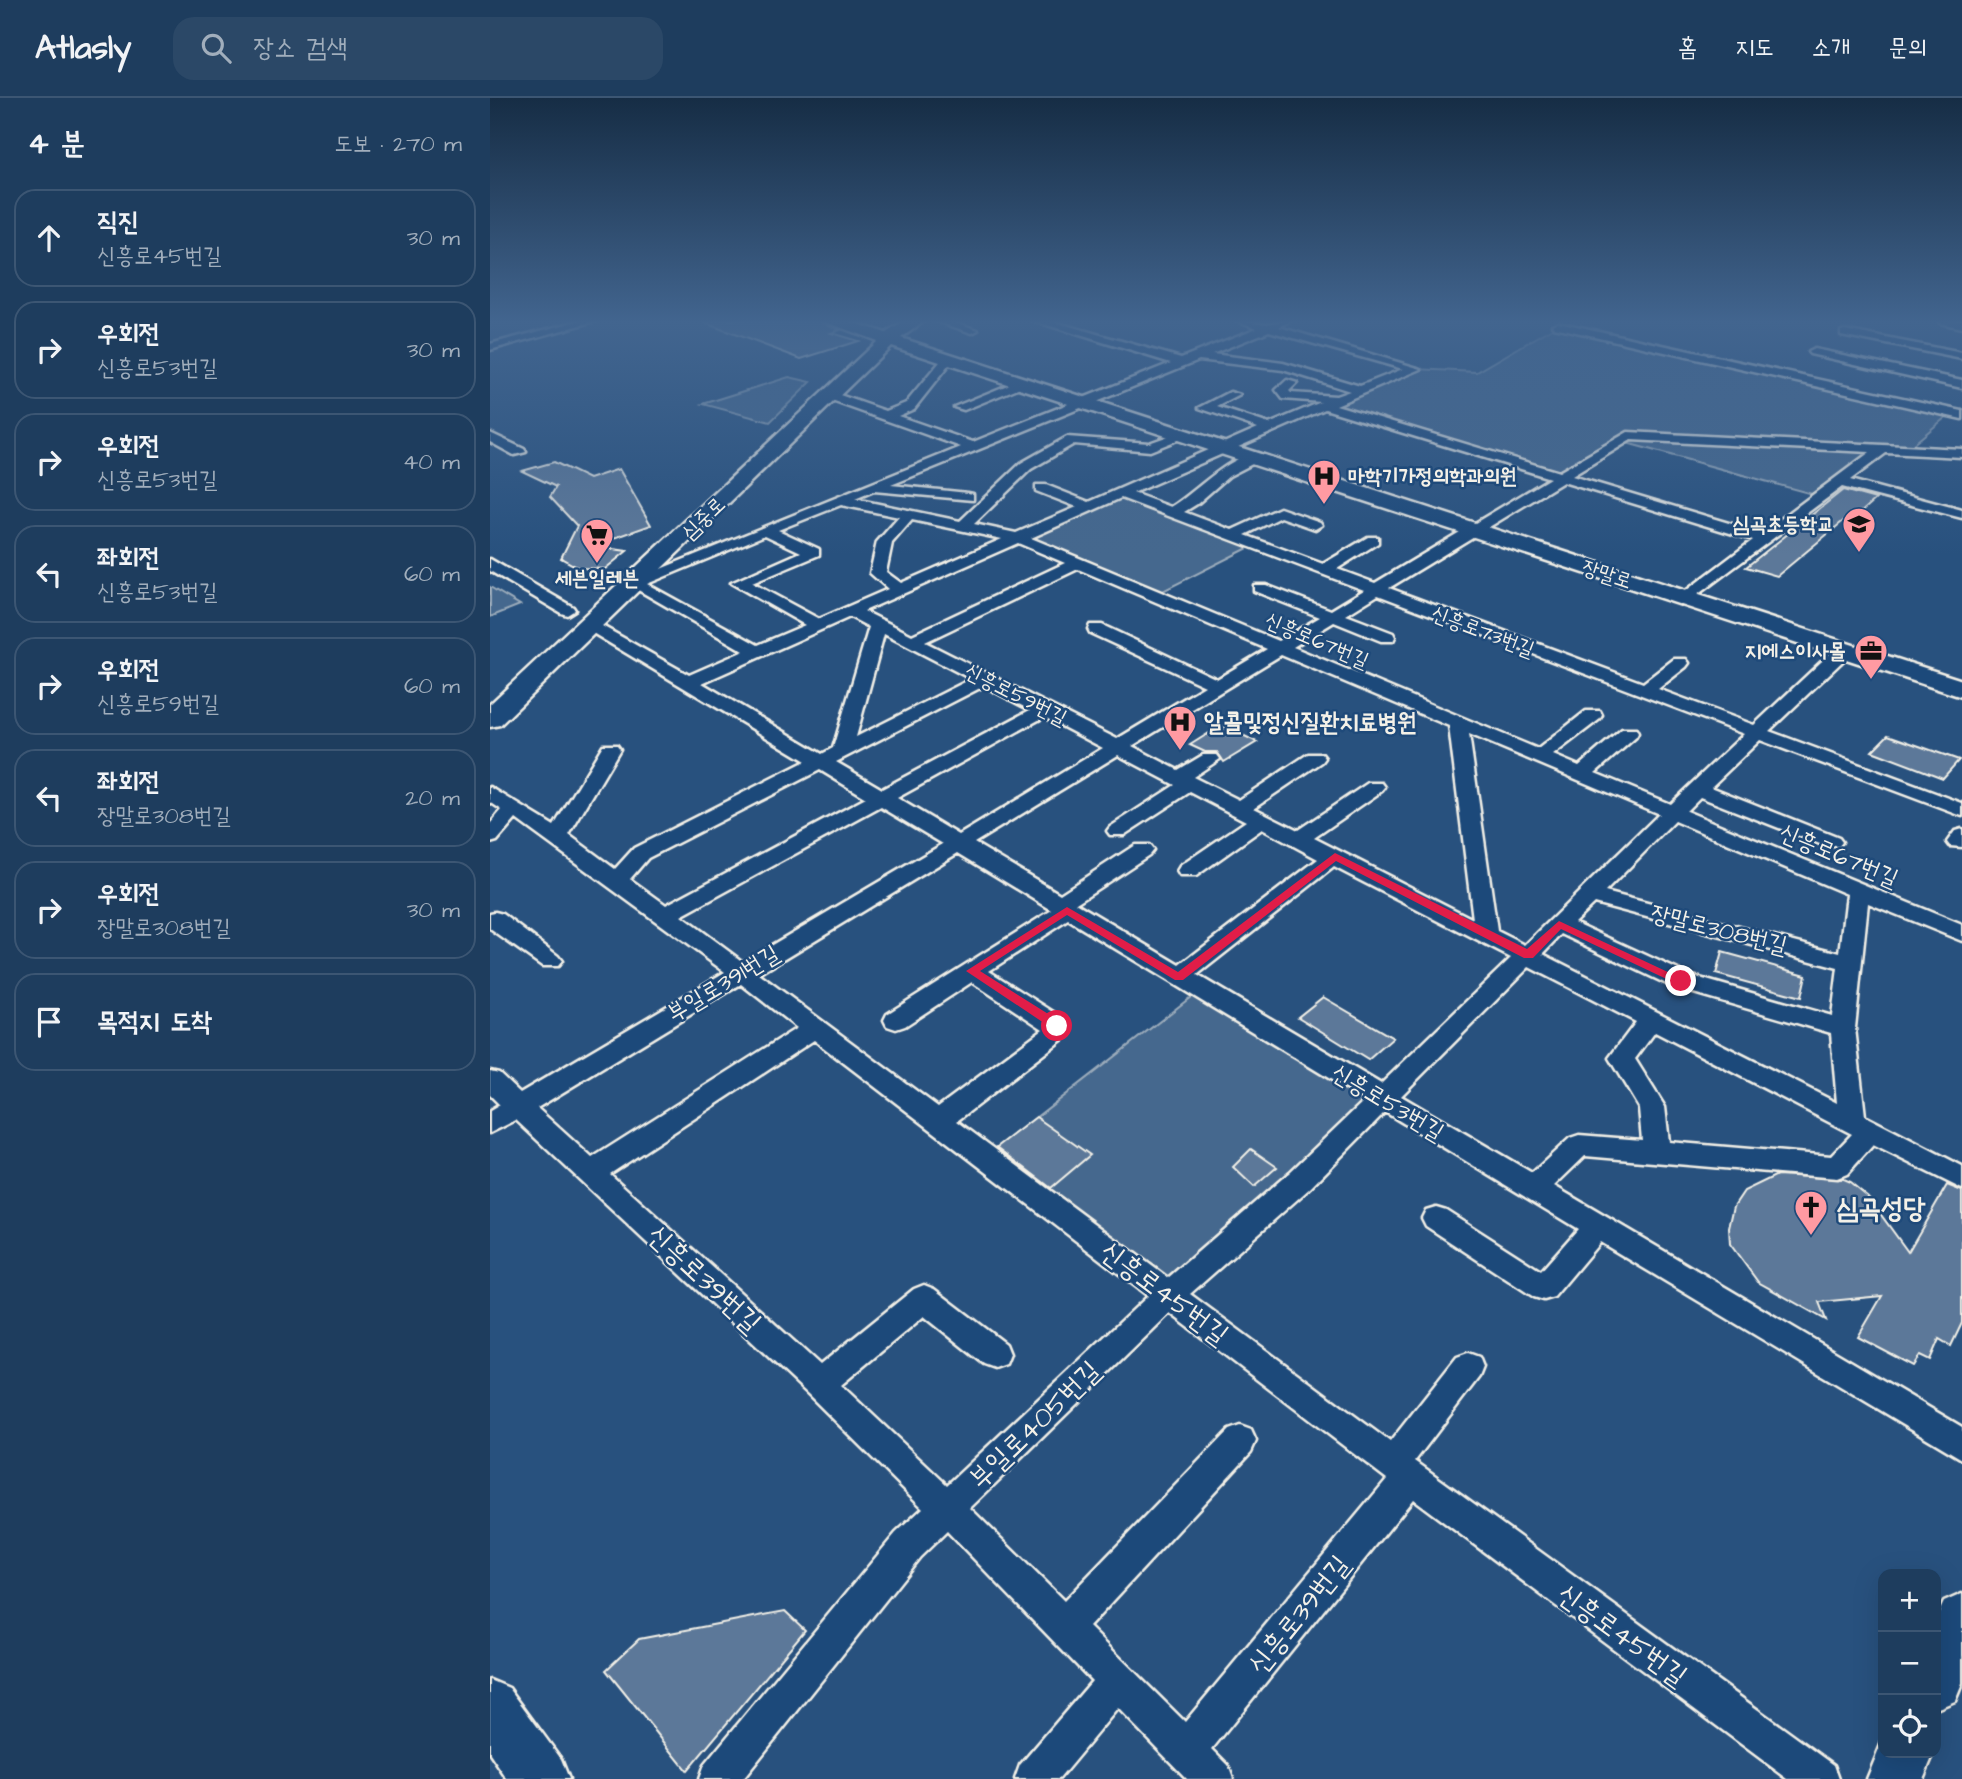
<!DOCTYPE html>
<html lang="ko">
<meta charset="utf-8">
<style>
:root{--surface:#1e3d5e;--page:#2b4867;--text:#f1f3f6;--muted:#a1aebc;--line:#3c5673}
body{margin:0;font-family:"Architects Daughter","Poor Story",sans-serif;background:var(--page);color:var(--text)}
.controls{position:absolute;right:21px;bottom:21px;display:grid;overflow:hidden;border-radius:14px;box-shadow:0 7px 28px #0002}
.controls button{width:63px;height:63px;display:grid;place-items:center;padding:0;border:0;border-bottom:2px solid var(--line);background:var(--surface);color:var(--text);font:35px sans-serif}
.stop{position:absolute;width:21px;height:21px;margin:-16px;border:5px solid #e11d48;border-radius:50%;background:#fff}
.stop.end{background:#e11d48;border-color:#fff;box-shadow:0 2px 7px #0008}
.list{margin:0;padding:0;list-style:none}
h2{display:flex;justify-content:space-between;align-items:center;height:91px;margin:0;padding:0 28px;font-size:30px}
h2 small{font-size:23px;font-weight:400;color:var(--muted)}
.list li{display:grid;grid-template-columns:46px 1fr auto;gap:21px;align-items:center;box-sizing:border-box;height:98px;margin:0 14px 14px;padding:0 14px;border:2px solid var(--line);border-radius:21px}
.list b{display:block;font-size:26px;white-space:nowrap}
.list p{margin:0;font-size:23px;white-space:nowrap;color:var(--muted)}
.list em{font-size:23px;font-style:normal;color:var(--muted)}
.icon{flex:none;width:38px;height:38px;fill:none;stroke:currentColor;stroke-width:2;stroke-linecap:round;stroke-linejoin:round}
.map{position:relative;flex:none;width:1472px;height:1681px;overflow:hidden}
header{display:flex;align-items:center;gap:42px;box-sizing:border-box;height:98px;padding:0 35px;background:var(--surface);border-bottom:2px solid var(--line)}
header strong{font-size:33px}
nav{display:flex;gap:38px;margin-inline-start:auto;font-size:24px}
.search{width:490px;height:63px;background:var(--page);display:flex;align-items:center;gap:18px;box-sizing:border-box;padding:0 24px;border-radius:21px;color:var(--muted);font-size:26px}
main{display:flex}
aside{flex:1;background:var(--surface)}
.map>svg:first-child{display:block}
.green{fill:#45688e;stroke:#9cacbb;stroke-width:2}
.building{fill:#5b7899;stroke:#f4f1e8;stroke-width:2}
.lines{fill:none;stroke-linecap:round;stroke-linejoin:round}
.street-casing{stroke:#f4f1e8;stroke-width:5}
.secondary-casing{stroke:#f4f1e8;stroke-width:5}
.street{fill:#1f4a7a;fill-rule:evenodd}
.secondary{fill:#1f4a7a;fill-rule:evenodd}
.route{fill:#e11d48}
.labels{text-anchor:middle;stroke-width:5;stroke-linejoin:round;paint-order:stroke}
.far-poi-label{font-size:21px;font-weight:bold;fill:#f4f1e8;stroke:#1f4a7a;text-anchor:end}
.far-street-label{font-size:21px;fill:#f4f1e8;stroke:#1f4a7a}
.poi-label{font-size:24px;font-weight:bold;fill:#f4f1e8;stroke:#1f4a7a;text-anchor:start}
.street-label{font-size:24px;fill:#f4f1e8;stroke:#1f4a7a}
.near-poi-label{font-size:28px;font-weight:bold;fill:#f4f1e8;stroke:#1f4a7a;text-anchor:start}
.near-street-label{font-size:28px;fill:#f4f1e8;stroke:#1f4a7a}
</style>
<header>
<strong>Atlasly</strong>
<div class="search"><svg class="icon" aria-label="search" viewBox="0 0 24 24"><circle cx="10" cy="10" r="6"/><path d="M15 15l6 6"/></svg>장소 검색</div>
<nav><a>홈</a><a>지도</a><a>소개</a><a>문의</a></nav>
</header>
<main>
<aside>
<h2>4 분<small>도보 · 270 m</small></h2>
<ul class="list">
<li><svg class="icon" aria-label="ahead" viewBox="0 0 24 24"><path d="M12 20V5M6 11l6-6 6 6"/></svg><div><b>직진</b><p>신흥로45번길</p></div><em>30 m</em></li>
<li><svg class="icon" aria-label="right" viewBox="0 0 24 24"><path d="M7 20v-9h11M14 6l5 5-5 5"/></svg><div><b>우회전</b><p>신흥로53번길</p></div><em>30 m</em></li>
<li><svg class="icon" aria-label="right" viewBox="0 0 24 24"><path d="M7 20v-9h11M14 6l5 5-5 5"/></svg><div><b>우회전</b><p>신흥로53번길</p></div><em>40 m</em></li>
<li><svg class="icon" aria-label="left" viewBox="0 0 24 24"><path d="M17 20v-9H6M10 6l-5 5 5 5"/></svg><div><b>좌회전</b><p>신흥로53번길</p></div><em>60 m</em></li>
<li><svg class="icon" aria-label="right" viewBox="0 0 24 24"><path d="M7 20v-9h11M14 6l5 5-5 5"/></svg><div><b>우회전</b><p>신흥로59번길</p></div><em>60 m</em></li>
<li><svg class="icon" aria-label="left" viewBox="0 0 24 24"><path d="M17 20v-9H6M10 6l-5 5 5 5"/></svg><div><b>좌회전</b><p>장말로308번길</p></div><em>20 m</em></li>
<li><svg class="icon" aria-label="right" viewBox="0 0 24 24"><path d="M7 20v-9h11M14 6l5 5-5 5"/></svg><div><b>우회전</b><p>장말로308번길</p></div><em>30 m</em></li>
<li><svg class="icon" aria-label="arrive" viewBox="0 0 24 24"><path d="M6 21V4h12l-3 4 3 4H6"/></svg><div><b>목적지 도착</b></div></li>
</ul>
</aside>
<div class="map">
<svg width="1472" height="1681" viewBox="0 0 1472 1681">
<rect width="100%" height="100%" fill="#28517e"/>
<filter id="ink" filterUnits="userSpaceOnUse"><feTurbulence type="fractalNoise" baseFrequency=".0143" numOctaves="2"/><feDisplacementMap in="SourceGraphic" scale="14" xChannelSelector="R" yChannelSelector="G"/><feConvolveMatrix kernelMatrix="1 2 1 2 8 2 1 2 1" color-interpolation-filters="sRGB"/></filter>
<g filter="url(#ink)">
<!-- green -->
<g class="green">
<polygon points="1068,227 1461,315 1416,352 1138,338 1070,380 837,308 925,271 987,274"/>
<polygon points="299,279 321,284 280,324 213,306"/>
<polygon points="1143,340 1381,353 1322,396 1133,344"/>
<polygon points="631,395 764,447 663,498 528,440"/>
<polygon points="0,489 30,507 0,519"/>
<polygon points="710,892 892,1001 679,1197 495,1059"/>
</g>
<!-- building -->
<g class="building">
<polygon points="215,222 328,222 350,232 341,235 368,243 311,261 215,225"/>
<polygon points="64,364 99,381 129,371 161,427 102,448 137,453 115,471 89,470 71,460 87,428 60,399 66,389 32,373"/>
<polygon points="1353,392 1386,401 1369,416 1363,415 1287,478 1256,469"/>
<polygon points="732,627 767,644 734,664 727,654 715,654 700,647"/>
<polygon points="1398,637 1469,662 1453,680 1382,653"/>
<polygon points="1232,854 1316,877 1311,899 1226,876"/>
<polygon points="833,899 903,940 878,962 808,919"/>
<polygon points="546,1019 600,1057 561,1090 507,1049"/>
<polygon points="761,1051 787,1069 764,1089 743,1069"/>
<polygon points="1287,1077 1353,1081 1360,1084 1378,1099 1418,1154 1457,1087 1472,1093 1472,1225 1461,1248 1449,1241 1440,1262 1430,1257 1423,1268 1368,1239 1392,1198 1329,1204 1336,1222 1268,1184 1240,1146 1239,1130 1244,1108 1254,1093"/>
<polygon points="295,1513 315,1532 197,1673 116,1572 149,1541"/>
</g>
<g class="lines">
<defs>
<g id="street">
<polygon points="92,222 109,222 0,252 0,246"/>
<polygon points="443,222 459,222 488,232 482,235"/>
<path d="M541,222h17l133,38 76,-30 -21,-8 31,4 25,-4 -13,7 142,42 -85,36 223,67 69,-40 334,17v8l-76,-4 -36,27 112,30v8l-120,-31 -157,117 -6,-2v-6l74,-56 -190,-58 -174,106 254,95 31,-24h12l3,4 -3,4 -28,22 96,36 83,-78h12l3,4 -3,4 -80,76 193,72v13l-202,-76 -49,47 128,51 3,4 -3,4h-14l-125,-49 -14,14 276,114v16l-94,-38 -13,125 10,88 97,50v23l-89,-44 -26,29 -10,4 -252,-22 -31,30 408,241v32l-362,-217 -46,55 -10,3 -10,-3 -108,-71 -4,-8 4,-8 10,-3 10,3 95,61 37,-42 -193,-117 -75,76 -120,106 200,148 67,-85 11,-4 11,4 4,10 -4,10 -64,84 419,304 5,14h-51l-375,-280 -201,250 16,16 5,14h-46l-69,-71 -59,71h-44l5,-14 72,-84 -145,-150 -27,26 -177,222h-44l5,-14 192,-232 27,-25 -115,-114 -292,-274 -26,13v-22l10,-6 -10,-10v-24l9,2 21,20 205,-121 -209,-153 -19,22 -7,2v-19l12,-14 -12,-8v-15l64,39 49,-81h14l3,4 -51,86 46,34 19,-21 172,-87 -225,-135 8,-5 6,1 94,53 55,-24 -118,-68 335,-136 -135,-48v-6h8l52,18 20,-8 38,-46h8v4l-38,48 -16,7 75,26 198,-79zM779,233l134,38 -43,17 -77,-23 -71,-9zM709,262l84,10 67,21 -14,5 -45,-3 -2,-2 8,-8 -10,-3 -11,10 7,9 38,3 -52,22 -52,-17 23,-12 -10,-3 -31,16 59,20 -169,74 -43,-17h-10v6l41,16 -61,26 -42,-9 57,-55 43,-25 76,7 40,-16 -7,-4 -34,12 -82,-6 -46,26 -61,58 -105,-22 19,-8 99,9v-6l-5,-1 -77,-8zM835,311l225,69 -175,105 -38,-14 41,-26v-6h-10l-45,27 -78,-29 36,-18 34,12 7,-4 -2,-3 -40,-14 -48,22 -48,-18 13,-8 32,-28 29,-15v-6c-25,-4 -65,40 -87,52l-38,-14zM1141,342l239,12 -108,81 -190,-57zM631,400l243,92 -33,20 -65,-25h-12v6l66,26 -41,24 -248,-103zM351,407l58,12 -22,25 -7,31 18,16 -69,30 -67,-36 67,-28v-6l-41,-19zM422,422l90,19 -101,44 -15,-11 6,-29zM275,437l36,17 -70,31 74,42 -47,20 -111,-61zM528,445l47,20 -153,72 -48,-24zM588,471l189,80 -50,30 -115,-54h-12l-2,4 2,4 115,53 -88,53 -192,-97zM888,497l366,139 -74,70 -75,-31 41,-36 2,-4 -2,-4h-14l-43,37 -26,-11 47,-36 2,-4 -2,-4h-14l-48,38 -245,-102 41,-25 47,19h12l2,-4 -2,-4 -47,-18zM360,519l19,10 -36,121 -11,6 -120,-71zM394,536l87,45 -115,58zM791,557l168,71 24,193 -159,-81 68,-47 3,-4 -3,-4h-14l-70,47 -44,-22 68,-46 3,-4 -3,-4h-14l-69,46 -46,-23 27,-18 -3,-4h-14l-25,15 -46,-24zM494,588l46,24 -148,79 -46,-27zM554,619l59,31 -144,87 -62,-37zM979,636l190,80 -134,131 -28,-14zM628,657l57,30 -65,42 -3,4 3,4h14l66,-43 56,29 -66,45 -3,5 3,5h16l66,-47 56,30 -138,106 -104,-62 73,-48 4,-5 -4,-5h-14l-75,49 -86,-51zM330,672l46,28 -200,107 -36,-26 18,-21zM391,709l62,37 -200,118 -62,-46zM1185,723l172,73 -7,59 -235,-61zM468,755l94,57 -165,104 -3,6 3,6 9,3 9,-3 67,-44 71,47 -105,78 -179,-133zM844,769l177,91 -130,126 -184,-109zM1104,805l244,65 -6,48 -143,-41 -115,-53zM578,822l297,180 -75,72 -122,106 -211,-157 110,-85 3,-6 -4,-10 -77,-49zM1072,836l111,53 158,46 6,70 -294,-149zM1039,869l107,55 -27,36 30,50 3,32 -63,-5 -9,3 -38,35 -131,-77zM251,886l56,44 -205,130 -55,-50zM1165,934l197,102 -21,22 -162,-14 -4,-35 -30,-48zM324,942l334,256 -201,189 -106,-100 83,-69 60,48 11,4 11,-4 4,-10 -4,-10 -72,-55 -10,-4 -10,4 -94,76 -210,-191zM680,1215l217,166 -202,243 -96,-95 162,-175 5,-11 -5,-11 -11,-4 -11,4 -165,171 -94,-93z"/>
<polygon points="1068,224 1472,313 1472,321 1064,229 1062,227"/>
<polygon points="1355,232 1472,255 1472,261 1351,237 1351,233"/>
<polygon points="1324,251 1472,282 1472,290 1320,256 1318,254"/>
<polygon points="530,282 540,285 474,312 464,309"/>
<polygon points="0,335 34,351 36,354 24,357 0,344"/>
<polygon points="0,461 83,509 85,512 77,517 71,515 0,473"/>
<polygon points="1472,731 1472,749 1460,748 1457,744 1465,733"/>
<polygon points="5,814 13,816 68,858 72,863 68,868 52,868 0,831 0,815"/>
</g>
<g id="secondary">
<polygon points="331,222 355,222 396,235 417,222 436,222 411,240 1472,582 1472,599 401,248 10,627 0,629 0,606 387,243"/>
<polygon points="1448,222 1472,222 1472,230 1450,225"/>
<polygon points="1472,1496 1472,1586 1465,1603 1446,1611 1446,1521 1454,1504"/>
<polygon points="0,1582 19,1590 71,1661 79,1681 17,1681 0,1656"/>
<polygon points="1393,1642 1393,1655 1444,1655 1433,1681 1377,1681"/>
</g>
</defs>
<!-- street casing -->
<use href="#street" class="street-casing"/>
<!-- secondary casing -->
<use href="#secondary" class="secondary-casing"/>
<!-- street -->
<use href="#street" class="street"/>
<!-- secondary -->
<use href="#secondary" class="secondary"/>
</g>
</g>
<!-- sky -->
<linearGradient id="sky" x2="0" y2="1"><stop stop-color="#162d45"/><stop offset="0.49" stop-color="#42658f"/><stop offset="1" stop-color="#42658f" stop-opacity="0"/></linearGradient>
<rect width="1472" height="457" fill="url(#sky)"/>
<!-- route -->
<polygon class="route" points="845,755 1037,851 1069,823 1197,883 1187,886 1071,831 1043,860 1034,860 846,763 693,882 685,882 577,817 490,873 571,924 571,931 563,931 476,873 577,809 688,874"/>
<!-- icons -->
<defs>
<symbol id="hospital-pin" viewBox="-11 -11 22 30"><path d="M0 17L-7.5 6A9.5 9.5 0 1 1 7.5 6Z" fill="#ff9aa2" stroke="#1f4a7a"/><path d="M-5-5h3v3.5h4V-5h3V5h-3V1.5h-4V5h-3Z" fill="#111"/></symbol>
<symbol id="school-pin" viewBox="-11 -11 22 30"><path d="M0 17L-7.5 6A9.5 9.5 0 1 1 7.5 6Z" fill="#ff9aa2" stroke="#1f4a7a"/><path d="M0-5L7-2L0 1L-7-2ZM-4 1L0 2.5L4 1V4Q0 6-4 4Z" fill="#111"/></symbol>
<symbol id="supermarket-pin" viewBox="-11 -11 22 30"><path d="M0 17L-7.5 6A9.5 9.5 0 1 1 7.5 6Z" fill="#ff9aa2" stroke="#1f4a7a"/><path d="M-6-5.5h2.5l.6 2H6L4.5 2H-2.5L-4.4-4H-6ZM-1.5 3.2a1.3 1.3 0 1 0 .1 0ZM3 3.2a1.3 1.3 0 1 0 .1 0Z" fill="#111"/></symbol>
<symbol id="office-pin" viewBox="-11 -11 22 30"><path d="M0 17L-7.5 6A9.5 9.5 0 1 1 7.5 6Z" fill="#ff9aa2" stroke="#1f4a7a"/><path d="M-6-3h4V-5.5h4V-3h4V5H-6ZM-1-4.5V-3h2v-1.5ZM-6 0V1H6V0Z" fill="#111"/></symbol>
<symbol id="church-pin" viewBox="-11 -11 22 30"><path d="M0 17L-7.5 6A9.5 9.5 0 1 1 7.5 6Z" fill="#ff9aa2" stroke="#1f4a7a"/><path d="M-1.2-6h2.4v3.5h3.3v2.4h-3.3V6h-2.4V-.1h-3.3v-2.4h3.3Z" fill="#111"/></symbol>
</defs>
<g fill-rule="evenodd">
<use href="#hospital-pin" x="815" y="359" width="38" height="52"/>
<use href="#school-pin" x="1350" y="407" width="38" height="52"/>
<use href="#supermarket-pin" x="88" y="418" width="38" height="52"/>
<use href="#office-pin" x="1362" y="534" width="38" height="52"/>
<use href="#hospital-pin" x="671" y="605" width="38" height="52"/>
<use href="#church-pin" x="1302" y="1090" width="38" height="52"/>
</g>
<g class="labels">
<!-- far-poi labels -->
<g class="far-poi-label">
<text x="858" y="385" text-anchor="start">마학기가정의학과의원</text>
<text x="1344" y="433">심곡초등학교</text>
<text x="107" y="487" text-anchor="middle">세븐일레븐</text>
<text x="1356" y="560">지에스이사몰</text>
</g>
<!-- far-street labels -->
<g class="far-street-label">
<text transform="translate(213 420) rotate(-44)" y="7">심중로</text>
<text transform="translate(1117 476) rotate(18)" y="7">장말로</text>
<text transform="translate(993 533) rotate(21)" y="7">신흥로73번길</text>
<text transform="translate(827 542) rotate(23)" y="7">신흥로67번길</text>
<text transform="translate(526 596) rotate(27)" y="7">신흥로59번길</text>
</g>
<!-- poi labels -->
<g class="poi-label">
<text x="714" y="632">알콜및정신질환치료병원</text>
</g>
<!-- street labels -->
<g class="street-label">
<text transform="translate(1349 757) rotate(23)" y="8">신흥로67번길</text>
<text transform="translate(1229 831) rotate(14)" y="8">장말로308번길</text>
<text transform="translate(233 885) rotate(-31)" y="8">부일로391번길</text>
<text transform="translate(898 1004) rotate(31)" y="8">신흥로53번길</text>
</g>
<!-- near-poi labels -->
<g class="near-poi-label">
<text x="1346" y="1119">심곡성당</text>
</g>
<!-- near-street labels -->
<g class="near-street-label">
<text transform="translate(215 1180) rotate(43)" y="10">신흥로39번길</text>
<text transform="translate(675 1194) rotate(37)" y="10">신흥로45번길</text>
<text transform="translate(544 1326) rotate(-44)" y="10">부일로405번길</text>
<text transform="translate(808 1516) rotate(-51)" y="10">신흥로39번길</text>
<text transform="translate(1133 1536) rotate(36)" y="10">신흥로45번길</text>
</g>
</g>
</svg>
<div class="controls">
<button>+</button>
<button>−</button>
<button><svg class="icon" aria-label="locate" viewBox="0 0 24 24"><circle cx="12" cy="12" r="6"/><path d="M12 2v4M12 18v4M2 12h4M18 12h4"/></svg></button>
</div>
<div class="stop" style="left:567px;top:928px"></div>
<div class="stop end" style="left:1191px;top:883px"></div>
</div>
</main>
